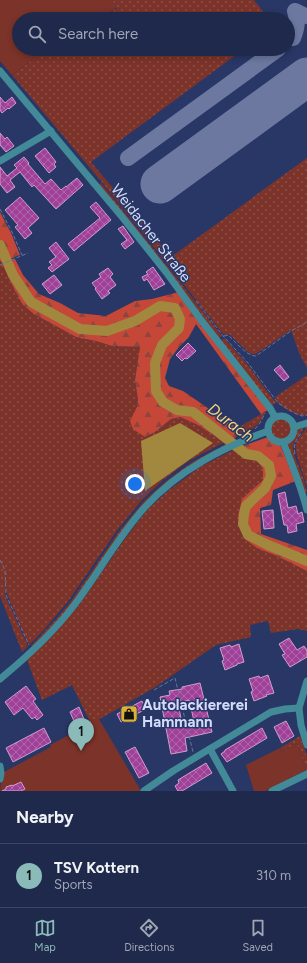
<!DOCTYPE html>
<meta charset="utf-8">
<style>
:root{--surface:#1f294c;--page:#2c3556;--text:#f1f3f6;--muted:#a1a6b5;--line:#3c4564;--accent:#8bbbb9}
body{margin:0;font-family:Figtree,sans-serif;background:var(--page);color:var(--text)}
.you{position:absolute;left:135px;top:484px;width:14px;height:14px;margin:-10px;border:3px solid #fff;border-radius:50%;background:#1a73e8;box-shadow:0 0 0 6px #1a73e833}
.badge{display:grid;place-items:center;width:26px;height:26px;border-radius:50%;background:var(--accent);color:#111;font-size:13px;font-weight:700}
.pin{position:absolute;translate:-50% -33px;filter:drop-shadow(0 1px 2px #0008)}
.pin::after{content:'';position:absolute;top:21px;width:14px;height:12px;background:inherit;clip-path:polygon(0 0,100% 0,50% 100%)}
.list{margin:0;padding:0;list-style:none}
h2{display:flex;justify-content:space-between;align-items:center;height:52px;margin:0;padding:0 16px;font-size:17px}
h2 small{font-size:13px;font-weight:400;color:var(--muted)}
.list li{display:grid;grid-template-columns:26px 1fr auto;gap:12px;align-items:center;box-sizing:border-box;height:64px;padding:0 16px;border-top:1px solid var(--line)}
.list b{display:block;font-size:15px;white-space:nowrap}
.list p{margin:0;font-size:13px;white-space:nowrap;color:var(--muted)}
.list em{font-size:13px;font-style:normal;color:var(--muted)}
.icon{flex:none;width:22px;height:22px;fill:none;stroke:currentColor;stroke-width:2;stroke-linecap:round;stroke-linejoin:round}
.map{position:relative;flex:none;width:307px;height:791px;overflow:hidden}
.search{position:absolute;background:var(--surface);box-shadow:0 2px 6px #0003;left:12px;right:12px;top:12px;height:44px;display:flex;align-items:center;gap:10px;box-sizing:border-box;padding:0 14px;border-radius:22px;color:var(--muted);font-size:15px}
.sheet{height:116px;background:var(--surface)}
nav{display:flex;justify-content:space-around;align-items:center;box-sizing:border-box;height:56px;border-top:1px solid var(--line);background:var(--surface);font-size:11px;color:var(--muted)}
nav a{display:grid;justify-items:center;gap:2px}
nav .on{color:var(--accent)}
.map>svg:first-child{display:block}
.grass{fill:url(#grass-dots)}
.forest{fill:url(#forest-firs)}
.garden{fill:#7c3329}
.water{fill:#a2883e}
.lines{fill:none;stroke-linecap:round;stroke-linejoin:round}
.river{stroke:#a2883e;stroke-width:10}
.taxiway{stroke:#6c78a0;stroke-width:16}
.runway{stroke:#6c78a0;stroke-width:39}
.building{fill:url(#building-cross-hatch);stroke:#d09dcb;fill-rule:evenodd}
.path{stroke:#69759e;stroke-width:1;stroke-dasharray:4 2;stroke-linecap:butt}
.minor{stroke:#428a97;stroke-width:7}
.labels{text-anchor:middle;stroke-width:3;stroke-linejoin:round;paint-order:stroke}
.street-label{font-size:15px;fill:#d3ddfb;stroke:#293766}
.poi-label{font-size:15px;font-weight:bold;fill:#d3ddfb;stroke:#293766;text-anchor:start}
.water-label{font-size:16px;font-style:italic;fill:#f8d77c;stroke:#293766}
</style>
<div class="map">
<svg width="307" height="791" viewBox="0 0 307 791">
<defs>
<pattern id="grass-dots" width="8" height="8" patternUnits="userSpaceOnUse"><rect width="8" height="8" fill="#7c3329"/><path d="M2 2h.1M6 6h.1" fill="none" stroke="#8e5049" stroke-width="1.8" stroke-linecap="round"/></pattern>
<pattern id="forest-firs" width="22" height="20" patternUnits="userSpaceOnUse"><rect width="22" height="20" fill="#c54737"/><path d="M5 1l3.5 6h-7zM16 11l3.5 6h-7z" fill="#8f453f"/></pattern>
<pattern id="building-cross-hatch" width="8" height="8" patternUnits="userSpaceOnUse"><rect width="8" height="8" fill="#9f4199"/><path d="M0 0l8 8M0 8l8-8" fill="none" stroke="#b065ad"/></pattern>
</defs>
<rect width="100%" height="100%" fill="#293766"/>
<!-- grass -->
<g class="grass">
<polygon points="112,0 254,0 269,19 100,19 117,8"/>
<polygon points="47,49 244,49 91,162 171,257 307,158 307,368 299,353 291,330 256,354 252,354 248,352 229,334 224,335 101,181 12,75"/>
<polygon points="101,183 164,262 162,263 98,185"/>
<polygon points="0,261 2,262 16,293 23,305 34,314 76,337 96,341 112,346 130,347 140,347 135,380 138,400 137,407 155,432 171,419 180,417 196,424 225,442 190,460 163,480 142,500 118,529 69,600 44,630 29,645 7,594 6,588 5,587 5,595 28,646 22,652 0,596"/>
<polygon points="165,263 222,336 219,338 163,265"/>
<polygon points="224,338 247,364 276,403 271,406 221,341"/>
<path d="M307,375v40c-8,2 -23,-6 -29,-12 -1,-2 -2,-4 -3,-6z"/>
<path d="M265,412c-5,15 -16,19 -29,25l1,-9z"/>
<circle cx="281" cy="429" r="10"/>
<path d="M305,427h2v60c-2,-10 -14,-36 -11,-44 2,-5 6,-9 9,-13z"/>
<path d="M303,428v2l-9,13 -1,5 2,9 8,20 4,15 -2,1 -18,-50c5,-3 8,-7 9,-14z"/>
<polygon points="226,444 226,445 196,462 165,485 73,602 60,619 32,647 31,646 58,617 71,601 120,530 144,501 165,482 192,462"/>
<polygon points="237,448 241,455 256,459 263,469 263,480 242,499 257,548 277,556 307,571 307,631 298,629 271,633 268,621 250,625 251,637 216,645 154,688 91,724 72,685 42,700 27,660 52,636 79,605 126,537 148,509 169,490 200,467"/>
<polygon points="300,736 307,756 307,770 306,770 297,743 282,752 280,748"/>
</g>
<!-- forest -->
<g class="forest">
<polygon points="0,212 11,233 20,255 2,262 0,261"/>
<polygon points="15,259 23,275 39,294 60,303 78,313 106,316 135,301 152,299 179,292 268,410 261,414 196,324 189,337 179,347 170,359 165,378 169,386 183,391 237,428 236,437 225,442 196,424 180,417 171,419 155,432 145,437 133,429 130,421 137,407 138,400 135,380 140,347 112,346 96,341 76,337 34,314 23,305 16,293 3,265"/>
<path d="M268,437c3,5 7,7 12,8l16,36 -23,9 -2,15 -11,3 1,26 46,16v21l-30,-15 -20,-8 -12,-9 -5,-11 -2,-12 4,-17 21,-19v-11l-7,-10 -15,-4 -4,-7z"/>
</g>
<!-- garden -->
<g class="garden">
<polygon points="0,0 112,0 117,7 100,19 19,19 19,49 47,49 12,75 0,61"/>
<polygon points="99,719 141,791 0,791 2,773 51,747 50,745"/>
<polygon points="297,743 306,770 266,791 254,791 246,765 280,748 282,752"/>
</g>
<!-- water -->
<polygon class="water" points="180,423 213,443 145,491 141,441"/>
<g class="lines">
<!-- river -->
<polyline class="river" points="0,245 13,275 31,302 80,329 107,331 135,321 160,306 175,308 180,319 179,328 162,345 155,363 156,391 163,402 177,410 193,412 246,454 258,456 269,465 271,476 265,488 246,506 244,514 243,524 248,535 268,545 307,561"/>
<!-- taxiway -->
<g class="taxiway">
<path d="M293,38c4,-10 5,-17 2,-27l8,4 4,1"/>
<polyline points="128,158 278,49"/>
</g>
<!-- runway -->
<polyline class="runway" points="160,184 307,77"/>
</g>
<!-- building -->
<g class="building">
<polygon points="0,97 5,103 12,97 16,103 9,109 8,108 2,113 0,110"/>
<polygon points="0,133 5,139 7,137 14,146 6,152 0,145"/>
<polygon points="45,148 56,162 54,164 56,167 49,173 35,156"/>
<polygon points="24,157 29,163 28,164 45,184 51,179 61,190 66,186 66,187 77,178 83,185 56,209 34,185 32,187 20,172 10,180 15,187 7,193 0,184 0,167 7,176 17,168 14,165"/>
<polygon points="20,197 39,218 28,228 32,233 25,239 15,227 18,225 5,210"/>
<polygon points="96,202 111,220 74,251 68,244 100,218 90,207"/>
<polygon points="123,226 134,242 125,249 121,244 127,240 118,229"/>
<polygon points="56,242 69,259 52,272 48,268 52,265 49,262 56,257 49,248"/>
<polygon points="153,267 165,284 154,290 147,279 144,281 142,277 148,274 146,272"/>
<polygon points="108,268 113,274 110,277 116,285 108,291 110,293 102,299 95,289 96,288 92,283 101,277 99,274"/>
<polygon points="54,275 62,285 50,294 42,284"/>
<polygon points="188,343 196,351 187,359 185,358 182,361 176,355"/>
<polygon points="280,365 289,377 284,381 274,370"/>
<polygon points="285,492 288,508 296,506 298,514 302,512 304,522 296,524 297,531 288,533 287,525 284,525 278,494"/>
<polygon points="273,510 274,528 264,529 262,511"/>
<polygon points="289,638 297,650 304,646 307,650 307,657 290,667 282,655 285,654 279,644"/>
<polygon points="239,644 244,662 237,664 237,665 225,670 222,661 224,660 220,648 230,645 231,647"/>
<polygon points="268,675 274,693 266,695 267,696 254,701 251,692 253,691 249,679 259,676 260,678"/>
<path d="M200,683l12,49 -27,6 2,13 -16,3 -11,-57 10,-2 -1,-4 13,-2v-2zM189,700l5,21 -12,3 -4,-21z"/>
<polygon points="26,686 36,699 33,701 43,715 37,720 35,717 32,719 23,708 14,715 5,702"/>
<polygon points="142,701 146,709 121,722 117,714"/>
<polygon points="79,707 86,724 77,728 70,712"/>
<polygon points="286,721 294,736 282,743 274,727"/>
<polygon points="44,728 51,742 13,762 6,748"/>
<polygon points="262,728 267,738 227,762 221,754 225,751 225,750"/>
<polygon points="135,747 149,773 139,778 125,752"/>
<polygon points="206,763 212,773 182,791 178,791 175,786 179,783 178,780"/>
<polygon points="21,782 25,789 21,791 2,791 6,789 6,787 12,785 12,786"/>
</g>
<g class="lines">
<!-- path -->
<g class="path">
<polyline points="0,209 12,232 22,255"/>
<polyline points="0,265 28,253"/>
<polyline points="196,301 224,337 248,363 278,403 294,413 302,416 307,415"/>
<path d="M224,336l4,-1c7,6 18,21 28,21l35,-25 16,-9"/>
<polyline points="255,429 260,423 265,413"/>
<path d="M295,454c-2,-10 1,-14 7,-22"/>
<polyline points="0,560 5,570 6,595 29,645"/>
<polyline points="154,690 175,678 193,752"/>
</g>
<!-- minor -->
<g class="minor">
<polyline points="0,71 123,218 166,272 201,320 270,408 275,417"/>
<polyline points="0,161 51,131"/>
<circle cx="281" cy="429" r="13"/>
<polyline points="294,427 307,423"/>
<path d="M283,442c9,22 18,45 24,68"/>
<path d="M0,679c28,-23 54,-47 75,-75 24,-32 43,-67 70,-97 34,-37 77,-59 123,-76"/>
<polyline points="307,681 299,708 301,725 307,745"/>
<polyline points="210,749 233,791"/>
<polyline points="0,766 1,773 0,779"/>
<polyline points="144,791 173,771 271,712 285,709 299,708"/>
<polyline points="272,791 307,774"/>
</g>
</g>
<!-- icons -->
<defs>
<symbol id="shop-square" viewBox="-11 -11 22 22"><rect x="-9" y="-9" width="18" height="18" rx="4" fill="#dbb233" stroke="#293766"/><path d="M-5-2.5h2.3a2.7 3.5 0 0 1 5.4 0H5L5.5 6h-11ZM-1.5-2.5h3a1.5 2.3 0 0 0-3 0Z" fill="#111"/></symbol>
</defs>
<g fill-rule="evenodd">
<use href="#shop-square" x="119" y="704" width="20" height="20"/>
</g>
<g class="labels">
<!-- street labels -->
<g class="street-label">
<text transform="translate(151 233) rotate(52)" y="5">Weidacher Straße</text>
</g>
<!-- poi labels -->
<g class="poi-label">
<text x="142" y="710">Autolackiererei<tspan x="142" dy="17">Hammann</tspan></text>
</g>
<!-- water labels -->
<g class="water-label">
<text transform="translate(231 422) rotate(37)" y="6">Durach</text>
</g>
</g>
</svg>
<div class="you"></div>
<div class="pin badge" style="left:81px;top:751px">1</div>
<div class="search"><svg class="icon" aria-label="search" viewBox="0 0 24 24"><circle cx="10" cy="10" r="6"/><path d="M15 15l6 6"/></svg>Search here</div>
</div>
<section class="sheet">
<h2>Nearby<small></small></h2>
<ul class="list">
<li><span class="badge">1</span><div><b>TSV Kottern</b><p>Sports</p></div><em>310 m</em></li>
</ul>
</section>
<nav>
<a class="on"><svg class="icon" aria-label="map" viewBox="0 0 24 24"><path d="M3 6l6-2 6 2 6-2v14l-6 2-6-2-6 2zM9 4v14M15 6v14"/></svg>Map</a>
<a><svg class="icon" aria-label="directions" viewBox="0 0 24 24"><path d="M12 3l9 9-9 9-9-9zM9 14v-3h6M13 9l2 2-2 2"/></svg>Directions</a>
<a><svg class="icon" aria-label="saved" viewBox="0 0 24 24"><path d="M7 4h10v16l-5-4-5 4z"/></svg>Saved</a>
</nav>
